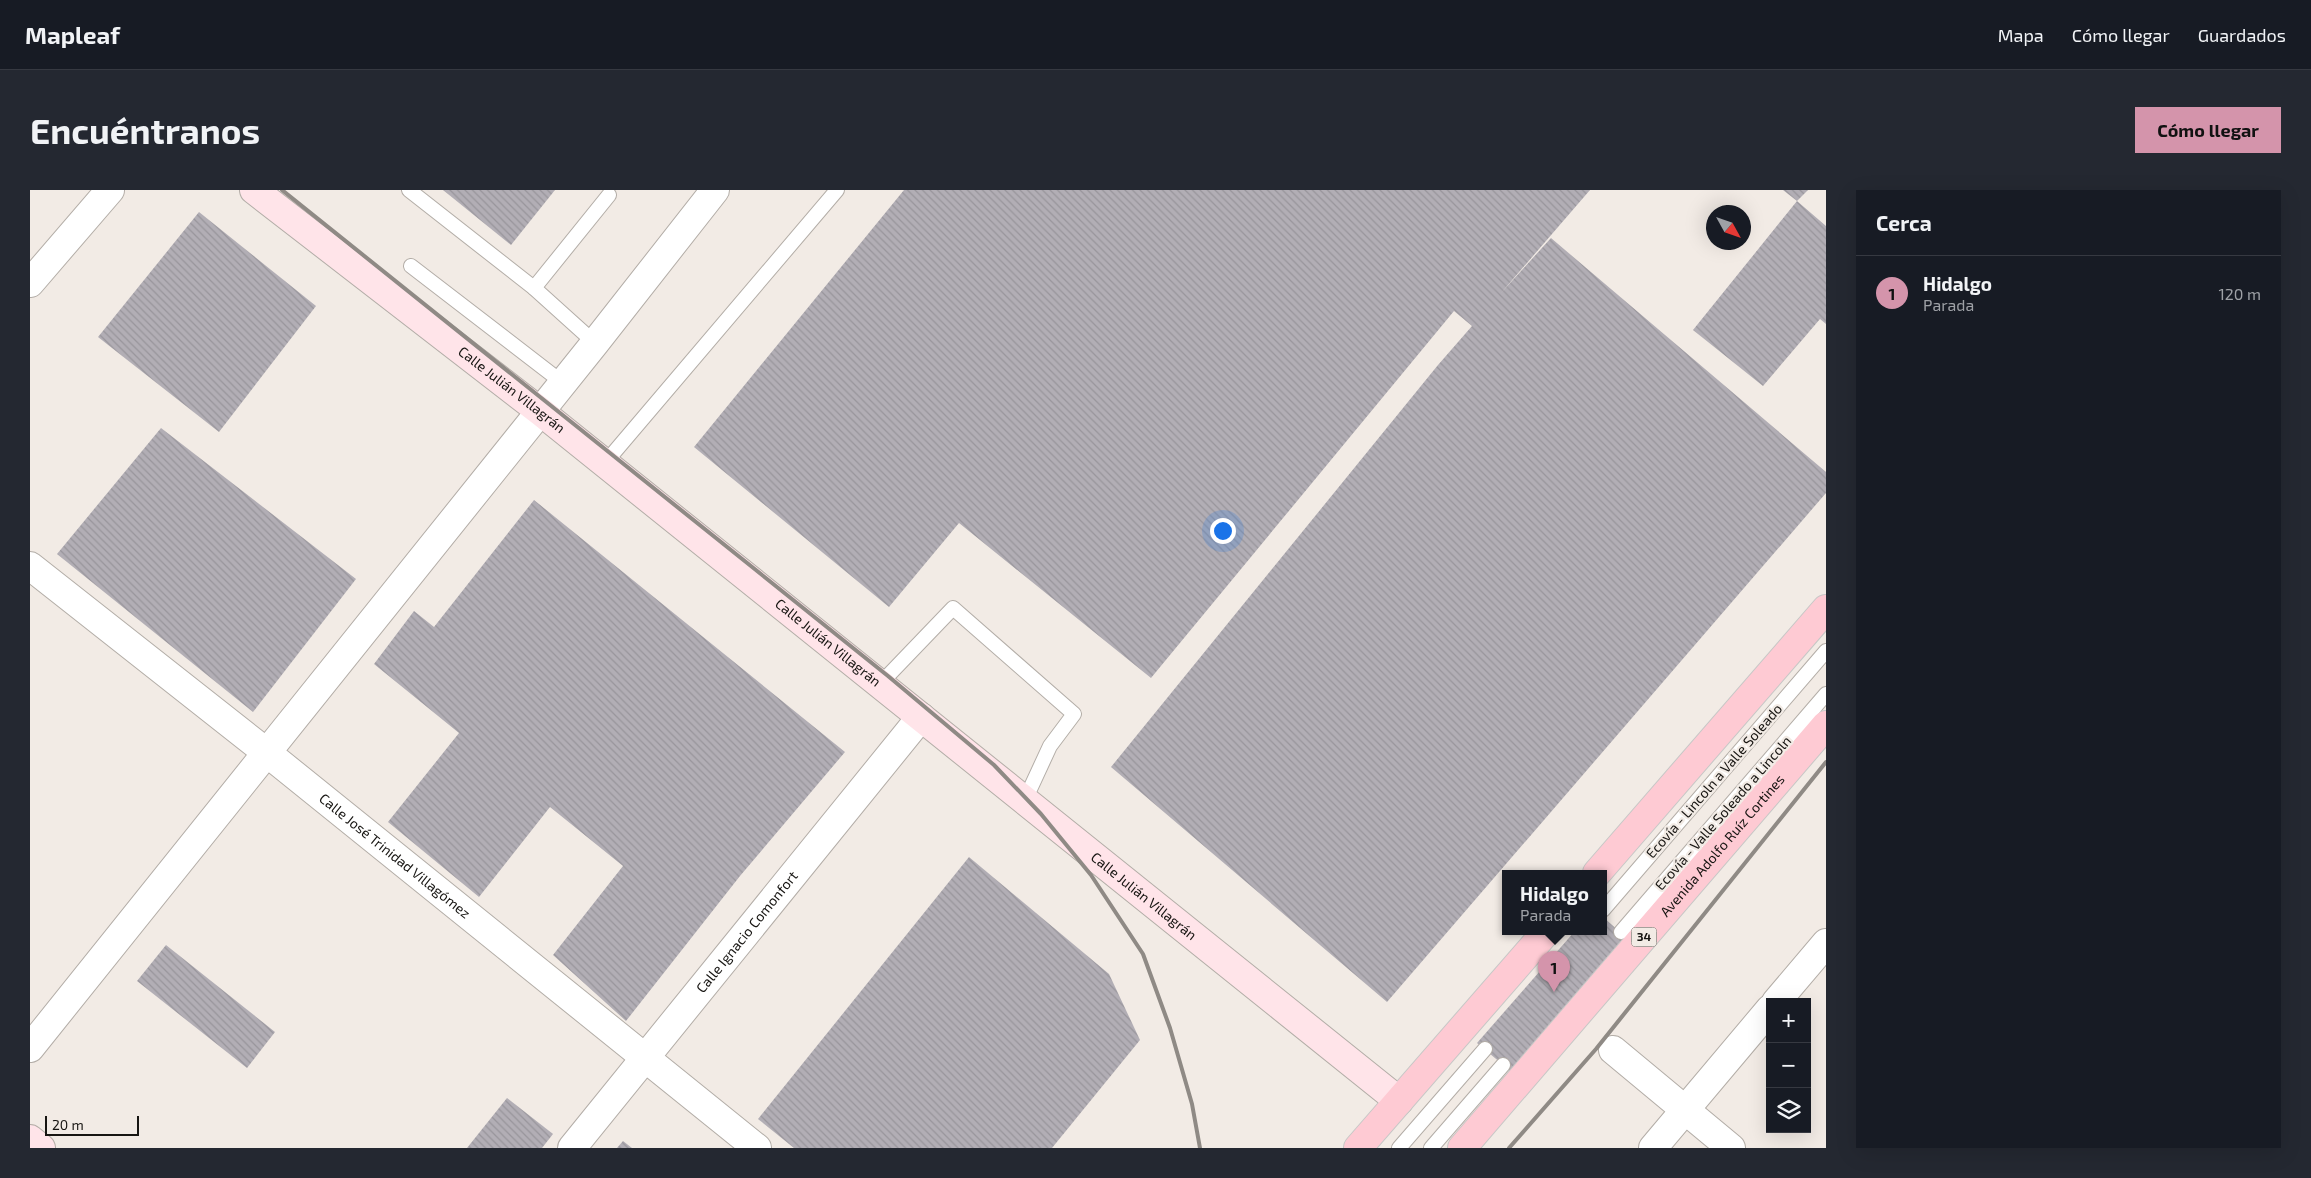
<!DOCTYPE html>
<html lang="es">
<meta charset="utf-8">
<style>
:root{--surface:#171b24;--page:#242831;--text:#f1f3f6;--muted:#9ea1a6;--line:#363941;--accent:#d494ab}
body{margin:0;font-family:"Exo 2",sans-serif;background:var(--page);color:var(--text)}
.controls{position:absolute;right:15px;bottom:15px;display:grid;overflow:hidden;border-radius:0px;box-shadow:0 5px 20px #0002}
.controls button{width:45px;height:45px;display:grid;place-items:center;padding:0;border:0;border-bottom:1px solid var(--line);background:var(--surface);color:var(--text);font:25px sans-serif}
.compass{position:absolute;left:1676px;top:15px;width:45px;height:45px;border-radius:50%;background:var(--surface);box-shadow:0 5px 20px #0002;rotate:130deg}
.scale{position:absolute;left:15px;bottom:12px;width:94px;box-sizing:border-box;padding-left:5px;border:2px solid #171512;border-top:0;font-size:14px;line-height:18px;white-space:nowrap;color:#171512;-webkit-text-stroke:4px #f2ebe5;paint-order:stroke}
.you{position:absolute;left:1192px;top:340px;width:18px;height:18px;margin:-12px;border:4px solid #fff;border-radius:50%;background:#1a73e8;box-shadow:0 0 0 8px #1a73e833}
.badge{display:grid;place-items:center;width:32px;height:32px;border-radius:50%;background:var(--accent);color:#111;font-size:16px;font-weight:700}
.pin{position:absolute;translate:-50% -41px;filter:drop-shadow(0 1px 2px #0008)}
.pin::after{content:'';position:absolute;top:26px;width:18px;height:15px;background:inherit;clip-path:polygon(0 0,100% 0,50% 100%)}
.popup{position:absolute;left:1472px;top:680px;width:105px;height:65px;box-sizing:border-box;display:grid;place-content:center;border-radius:0px;background:var(--surface);filter:drop-shadow(0 1px 4px #0005);font-size:16px;white-space:nowrap;color:var(--muted)}
.popup b{font-size:19px;color:var(--text)}
.popup::after{content:'';position:absolute;left:50%;top:100%;margin-left:-10px;border:10px solid transparent;border-top-color:var(--surface)}
.list{margin:0;padding:0;list-style:none}
h2{display:flex;justify-content:space-between;align-items:center;height:65px;margin:0;padding:0 20px;font-size:21px}
h2 small{font-size:16px;font-weight:400;color:var(--muted)}
.list li{display:grid;grid-template-columns:32px 1fr auto;gap:15px;align-items:center;box-sizing:border-box;height:75px;padding:0 20px;border-top:1px solid var(--line)}
.list b{display:block;font-size:19px;white-space:nowrap}
.list p{margin:0;font-size:16px;white-space:nowrap;color:var(--muted)}
.list em{font-size:16px;font-style:normal;color:var(--muted)}
.icon{flex:none;width:28px;height:28px;fill:none;stroke:currentColor;stroke-width:2;stroke-linecap:round;stroke-linejoin:round}
.map{position:relative;flex:none;width:1796px;height:958px;overflow:hidden;border-radius:0px}
header{display:flex;align-items:center;gap:30px;box-sizing:border-box;height:70px;padding:0 25px;background:var(--surface);border-bottom:1px solid var(--line)}
header strong{font-size:24px}
nav{display:flex;gap:28px;margin-inline-start:auto;font-size:18px}
.intro{display:flex;align-items:center;justify-content:space-between;box-sizing:border-box;height:120px;padding:0 30px}
h1{margin:0;font-size:35px}
.button{padding:12px 22px;border-radius:0px;background:var(--accent);color:#111;font-size:18px;font-weight:700}
main{display:flex;gap:30px;padding:0 30px}
aside{flex:1;background:var(--surface);border-radius:0px;box-shadow:0 5px 20px #0002}
.map>svg:first-child{display:block}
.building{fill:url(#building-back-hatch)}
.lines{fill:none;stroke-linecap:round;stroke-linejoin:round}
.lane-casing{stroke:#b3ada7;stroke-width:16}
.street-casing{stroke:#b3ada7;stroke-width:30}
.secondary-casing{stroke:#b3ada7;stroke-width:30}
.primary-casing{stroke:#c7c7c6;stroke-width:30}
.lane{stroke:#fff;stroke-width:14}
.street{stroke:#fff;stroke-width:28}
.secondary{stroke:#ffe4e9;stroke-width:28}
.primary{stroke:#fecad3;stroke-width:28}
.rail{stroke:#8f8a85;stroke-width:4}
.labels{text-anchor:middle;stroke-width:4.5;stroke-linejoin:round;paint-order:stroke}
.shield{fill:#f2ebe5;stroke:#595551;stroke-width:1}
.shield-label{font-size:12px;font-weight:bold;fill:#171512}
.street-label{font-size:14px;fill:#171512;stroke:#f2ebe5}
</style>
<header>
<strong>Mapleaf</strong>
<nav><a>Mapa</a><a>Cómo llegar</a><a>Guardados</a></nav>
</header>
<div class="intro"><h1>Encuéntranos</h1><a class="button">Cómo llegar</a></div>
<main>
<div class="map">
<svg width="1796" height="958" viewBox="0 0 1796 958">
<defs>
<pattern id="building-back-hatch" width="6" height="6" patternUnits="userSpaceOnUse" patternTransform="scale(1.25)"><rect width="6" height="6" fill="#b2aeb5"/><path d="M-1 5l2 2M0 0l6 6M5-1l2 2" fill="none" stroke="#98959b"/></pattern>
</defs>
<rect width="100%" height="100%" fill="#f2ebe5"/>
<!-- building -->
<g class="building">
<polygon points="413,0 525,0 481,55"/>
<polygon points="874,0 1560,0 1471,103 1521,48 1796,282 1796,303 1357,812 1081,577 1408,175 1442,136 1424,121 1121,488 929,333 859,417 664,257"/>
<polygon points="1753,0 1778,0 1767,11"/>
<polygon points="1767,11 1796,36 1796,134 1790,129 1733,196 1663,140"/>
<polygon points="169,22 286,116 189,242 68,147"/>
<polygon points="131,238 326,389 223,522 27,364"/>
<polygon points="504,310 815,562 710,686 596,831 523,765 593,676 520,617 449,707 358,632 429,543 344,474 384,421 404,437"/>
<polygon points="939,667 1079,784 1110,850 1022,958 764,958 728,929"/>
<polygon points="1573,727 1600,751 1484,884 1447,853 1545,741 1573,741"/>
<polygon points="136,755 245,842 217,878 107,791"/>
<polygon points="477,908 523,944 512,958 437,958"/>
<polygon points="593,951 602,958 587,958"/>
</g>
<g class="lines">
<defs>
<g id="lane">
<polyline points="379,0 504,98 565,153"/>
<polyline points="381,76 533,193"/>
<polyline points="504,98 579,5"/>
<polyline points="575,273 807,0"/>
<polyline points="850,494 923,418 1044,524 1020,556 995,610"/>
<polyline points="1573,720 1796,461"/>
<polyline points="1591,742 1796,504"/>
<polyline points="1369,958 1455,859"/>
<polyline points="1401,958 1473,875"/>
</g>
<g id="street">
<polyline points="0,93 80,0"/>
<path id="s1" d="M0,376l236,186 491,396"/>
<polyline points="1746,812 1796,753"/>
<polyline points="0,858 565,153 685,0"/>
<polyline points="1583,860 1701,958"/>
<path id="s2" d="M542,958l349,-431"/>
<polyline points="1623,958 1740,819"/>
</g>
<g id="secondary">
<path id="s3" d="M224,0l287,222 858,689"/>
<polyline points="0,949 11,958"/>
</g>
<g id="primary">
<polyline points="1567,683 1796,419"/>
<polyline points="1328,958 1517,741"/>
<path id="s4" d="M1432,958l364,-423"/>
</g>
</defs>
<!-- lane casing -->
<use href="#lane" class="lane-casing"/>
<!-- street casing -->
<use href="#street" class="street-casing"/>
<!-- secondary casing -->
<use href="#secondary" class="secondary-casing"/>
<!-- primary casing -->
<use href="#primary" class="primary-casing"/>
<!-- lane -->
<use href="#lane" class="lane"/>
<!-- street -->
<use href="#street" class="street"/>
<!-- secondary -->
<use href="#secondary" class="secondary"/>
<!-- primary -->
<use href="#primary" class="primary"/>
<!-- rail -->
<g class="rail">
<polyline points="252,0 858,486 964,575 1011,624 1061,685 1113,764 1140,838 1162,914 1170,958"/>
<polyline points="1479,958 1566,859 1796,572"/>
</g>
</g>
<g class="labels">
<!-- shield labels -->
<rect class="shield" x="1601.5" y="737.5" width="25" height="19" rx="4"/>
<g class="shield-label">
<text x="1614" y="751">34</text>
</g>
<!-- street labels -->
<g class="street-label">
<text dy="5" stroke="none"><textPath href="#s3" startOffset="326">Calle Julián Villagrán</textPath></text>
<text dy="5" stroke="none"><textPath href="#s3" startOffset="731">Calle Julián Villagrán</textPath></text>
<text transform="translate(1684 591) rotate(-49)" y="5">Ecovía - Lincoln a Valle Soleado</text>
<text transform="translate(1693 623) rotate(-49)" y="5">Ecovía - Valle Soleado a Lincoln</text>
<text dy="5" stroke="none"><textPath href="#s4" startOffset="399">Avenida Adolfo Ruíz Cortines</textPath></text>
<text dy="5" stroke="none"><textPath href="#s1" startOffset="466">Calle José Trinidad Villagómez</textPath></text>
<text dy="5" stroke="none"><textPath href="#s3" startOffset="1136">Calle Julián Villagrán</textPath></text>
<text dy="5" stroke="none"><textPath href="#s2" startOffset="278">Calle Ignacio Comonfort</textPath></text>
</g>
</g>
</svg>
<div class="controls">
<button>+</button>
<button>−</button>
<button><svg class="icon" aria-label="layers" viewBox="0 0 24 24"><path d="M12 4l9 5-9 5-9-5zM3 14l9 5 9-5"/></svg></button>
</div>
<svg class="compass" viewBox="-18 -18 36 36"><path d="M0-13l5 13h-10z" fill="#e53935"/><path d="M0 13l5-13h-10z" fill="#9ea1a6"/></svg>
<div class="scale">20 m</div>
<div class="you"></div>
<div class="pin badge" style="left:1524px;top:802px">1</div>
<div class="popup"><b>Hidalgo</b>Parada</div>
</div>
<aside>
<h2>Cerca<small></small></h2>
<ul class="list">
<li><span class="badge">1</span><div><b>Hidalgo</b><p>Parada</p></div><em>120 m</em></li>
</ul>
</aside>
</main>
